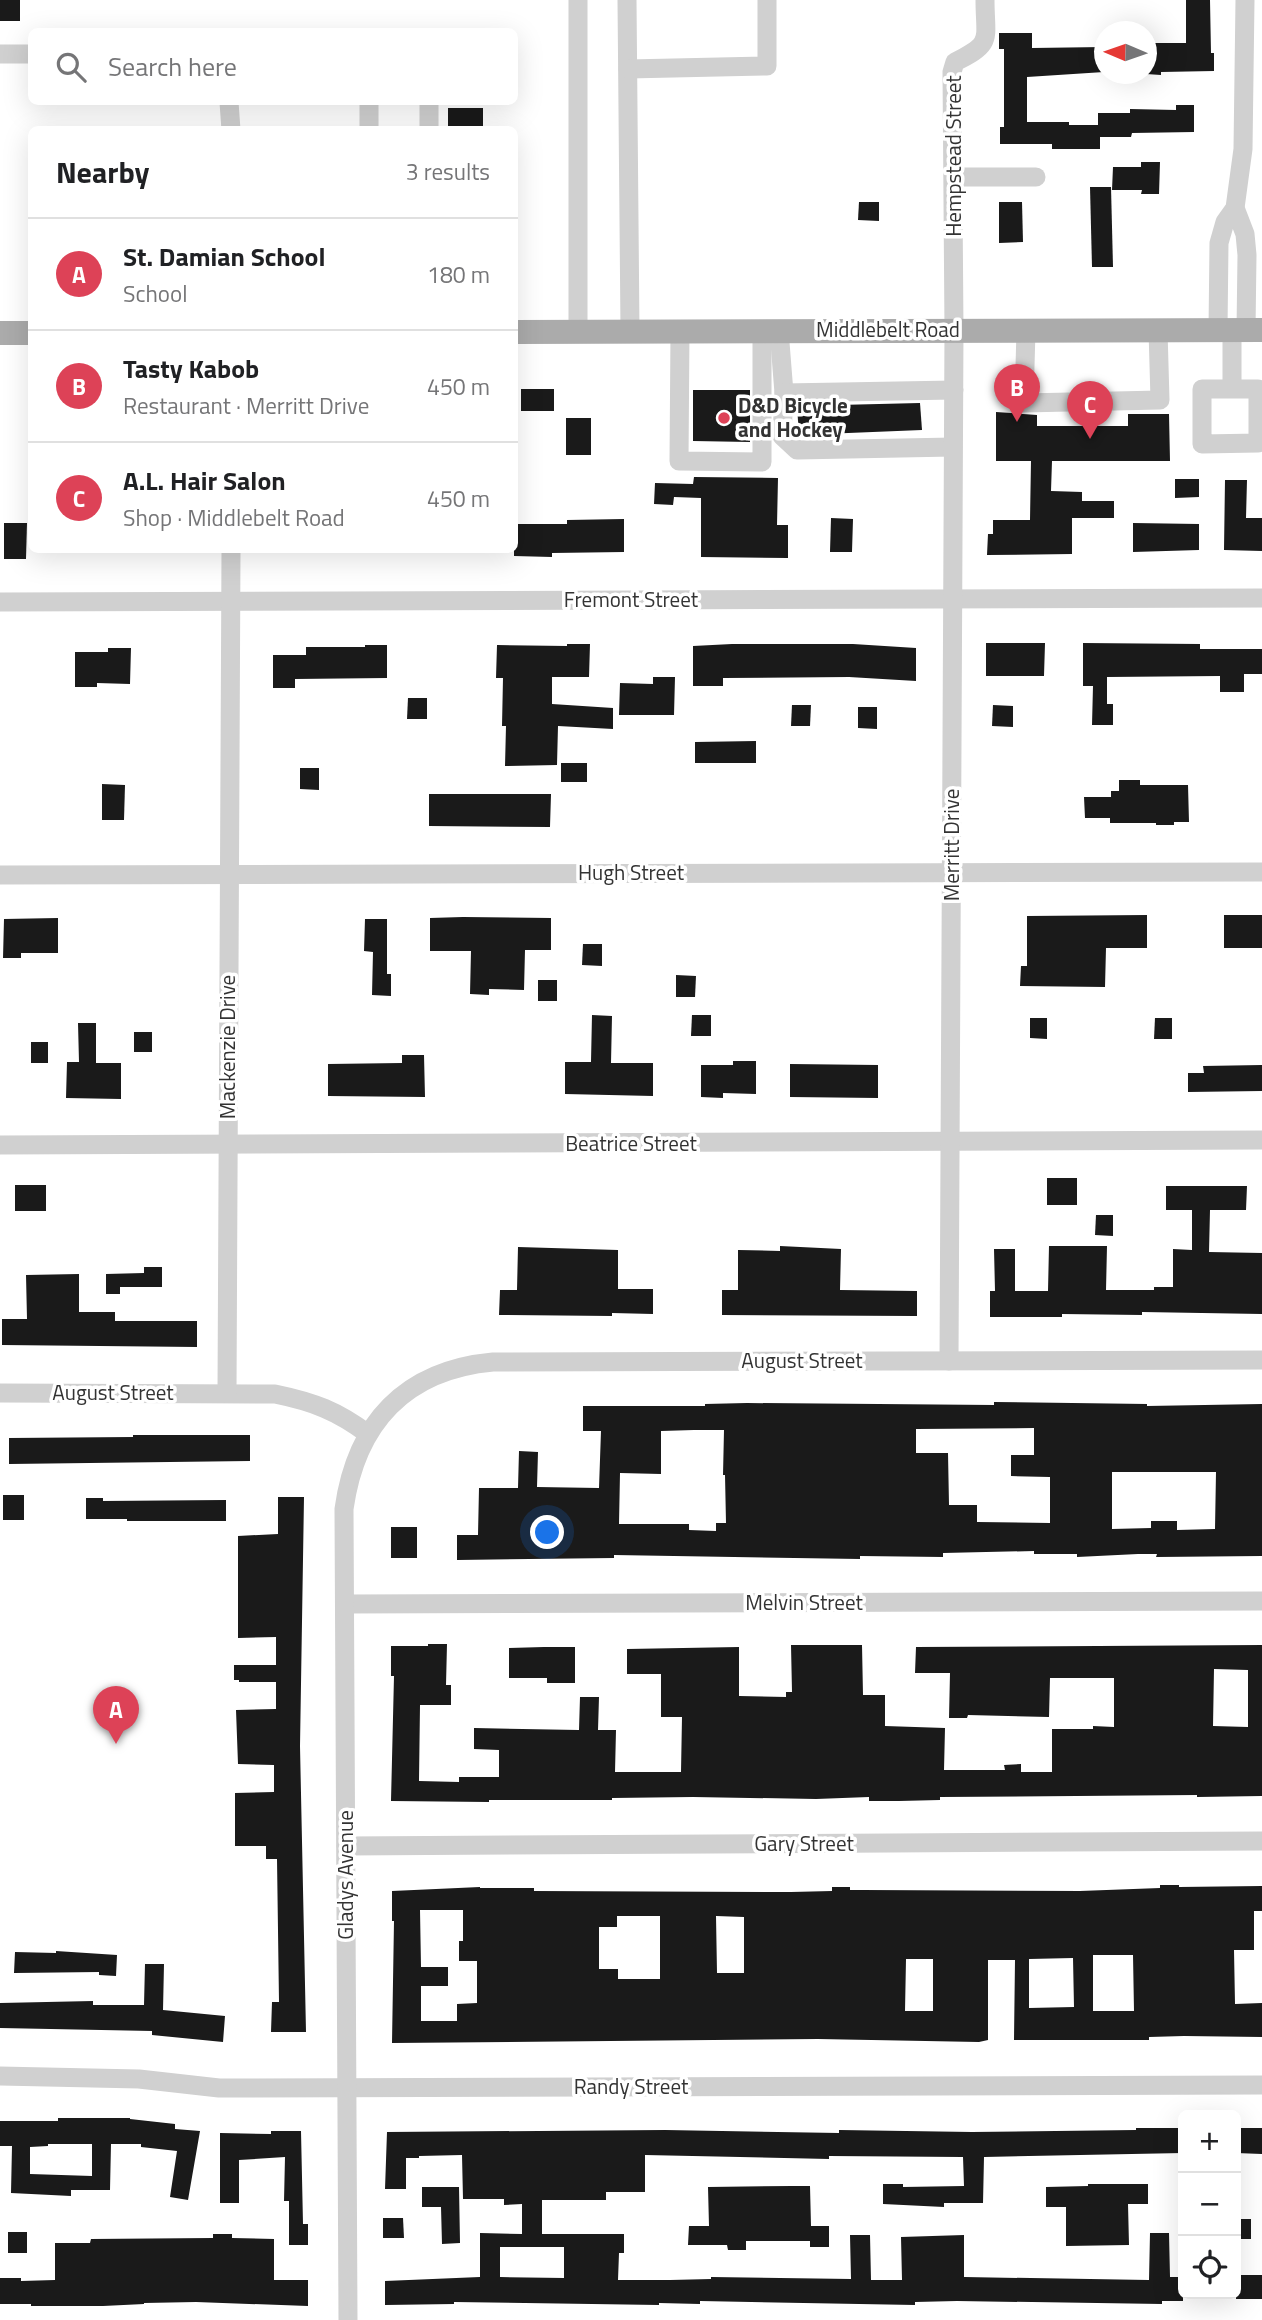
<!DOCTYPE html>
<meta charset="utf-8">
<style>
:root{--surface:#fff;--page:#f6f6f6;--text:#202124;--muted:#757577;--line:#e0e0e0;--accent:#dd4257}
body{margin:0;font-family:"Titillium Web",sans-serif;background:var(--page);color:var(--text)}
.controls{position:absolute;right:21px;bottom:21px;display:grid;overflow:hidden;border-radius:10px;box-shadow:0 7px 28px #0002}
.controls button{width:63px;height:63px;display:grid;place-items:center;padding:0;border:0;border-bottom:2px solid var(--line);background:var(--surface);color:var(--text);font:35px sans-serif}
.compass{position:absolute;left:1094px;top:21px;width:63px;height:63px;border-radius:50%;background:var(--surface);box-shadow:0 7px 28px #0002;rotate:272deg}
.you{position:absolute;left:548px;top:1533px;width:24px;height:24px;margin:-18px;border:5px solid #fff;border-radius:50%;background:#1a73e8;box-shadow:0 0 0 10px #1a73e833}
.badge{display:grid;place-items:center;width:46px;height:46px;border-radius:50%;background:var(--accent);color:#fff;font-size:23px;font-weight:700}
.pin{position:absolute;translate:-50% -58px;filter:drop-shadow(0 2px 4px #0008)}
.pin::after{content:'';position:absolute;top:37px;width:24px;height:21px;background:inherit;clip-path:polygon(0 0,100% 0,50% 100%)}
.list{margin:0;padding:0;list-style:none}
h2{display:flex;justify-content:space-between;align-items:center;height:91px;margin:0;padding:0 28px;font-size:30px}
h2 small{font-size:23px;font-weight:400;color:var(--muted)}
.list li{display:grid;grid-template-columns:46px 1fr auto;gap:21px;align-items:center;box-sizing:border-box;height:112px;padding:0 28px;border-top:2px solid var(--line)}
.list b{display:block;font-size:26px;white-space:nowrap}
.list p{margin:0;font-size:23px;white-space:nowrap;color:var(--muted)}
.list em{font-size:23px;font-style:normal;color:var(--muted)}
.icon{flex:none;width:38px;height:38px;fill:none;stroke:currentColor;stroke-width:2;stroke-linecap:round;stroke-linejoin:round}
.map{position:relative;flex:none;width:1262px;height:2320px;overflow:hidden}
.search{position:absolute;background:var(--surface);box-shadow:0 7px 28px #0002;left:28px;top:28px;width:490px;height:77px;display:flex;align-items:center;gap:18px;box-sizing:border-box;padding:0 24px;border-radius:10px;color:var(--muted);font-size:26px}
.panel{position:absolute;background:var(--surface);box-shadow:0 7px 28px #0002;left:28px;top:126px;width:490px;height:427px;border-radius:10px}
.map>svg:first-child{display:block}
.building{fill:#1a1a1a;fill-rule:evenodd}
.lines{fill:none;stroke-linecap:round;stroke-linejoin:round}
.minor{stroke:#d0d0d0;stroke-width:19}
.major{stroke:#ababab;stroke-width:24}
.poi-dot{fill:#dd4257;stroke:#fff;stroke-width:2.5}
.labels{text-anchor:middle;stroke-width:7;stroke-linejoin:round;paint-order:stroke}
.street-label{font-size:21px;fill:#333;stroke:#fff}
.poi-label{font-size:21px;font-weight:bold;fill:#333;stroke:#fff;text-anchor:start}
</style>
<div class="map">
<svg width="1262" height="2320" viewBox="0 0 1262 2320">
<rect width="100%" height="100%" fill="#fff"/>
<!-- building -->
<g class="building">
<rect x="0" y="0" width="20" height="21"/>
<polygon points="1186,0 1210,0 1211,53 1214,53 1214,71 1161,72 1161,75 1146,74 1146,43 1186,43"/>
<polygon points="999,33 1032,33 1032,48 1104,47 1104,72 1027,77 1027,122 1069,122 1069,125 1098,125 1098,113 1130,113 1130,109 1176,110 1176,105 1194,105 1194,132 1132,133 1131,137 1100,137 1100,149 1052,149 1052,144 1000,144 1000,127 1004,127 1004,49 999,49"/>
<rect x="448" y="108" width="35" height="22"/>
<polygon points="1141,162 1160,162 1159,194 1141,194 1142,190 1112,190 1113,167 1141,167"/>
<polygon points="1090,187 1111,187 1113,267 1092,267"/>
<polygon points="859,202 879,202 879,221 858,220"/>
<polygon points="999,202 1022,202 1023,242 999,243"/>
<rect x="521" y="389" width="33" height="22"/>
<polygon points="693,390 750,390 750,442 693,441"/>
<polygon points="920,403 922,430 799,435 797,406"/>
<polygon points="996,412 1037,415 1037,426 1128,426 1128,414 1169,414 1170,461 1052,461 1051,491 1082,492 1082,501 1114,501 1114,518 1072,518 1072,554 987,555 988,534 993,534 993,520 1030,520 1031,461 996,461"/>
<rect x="566" y="418" width="25" height="37"/>
<polygon points="694,477 778,478 777,525 788,525 788,558 701,557 701,498 674,497 673,505 654,504 655,483 693,484"/>
<polygon points="1175,479 1199,479 1199,497 1175,498"/>
<polygon points="1225,480 1247,480 1246,518 1262,518 1262,551 1224,550"/>
<polygon points="831,518 853,519 852,552 830,552"/>
<polygon points="624,519 624,552 552,553 552,557 514,556 514,524 567,524 567,520"/>
<polygon points="4,523 27,523 26,559 4,559"/>
<polygon points="1133,523 1199,524 1199,550 1133,552"/>
<polygon points="986,643 1045,643 1044,676 986,676"/>
<polygon points="1083,643 1200,644 1200,649 1262,649 1262,674 1244,674 1244,692 1220,692 1220,676 1107,677 1107,704 1113,704 1113,725 1092,725 1093,686 1083,686"/>
<polygon points="567,644 590,644 589,677 552,677 552,704 613,708 613,729 558,726 557,765 505,766 506,726 502,726 503,678 496,678 497,645 567,646"/>
<polygon points="732,644 853,644 916,648 916,681 849,677 723,678 723,686 693,686 693,646"/>
<polygon points="365,645 387,645 387,678 295,679 295,688 273,688 273,655 306,655 306,647 365,647"/>
<polygon points="108,648 131,648 130,684 97,683 97,687 75,687 75,652 108,652"/>
<polygon points="653,677 675,677 674,715 619,715 620,683 653,684"/>
<polygon points="408,698 427,698 427,719 407,719"/>
<polygon points="792,705 811,705 810,726 791,726"/>
<polygon points="993,705 1013,706 1013,727 992,726"/>
<polygon points="858,707 877,707 877,729 858,728"/>
<polygon points="756,741 756,763 695,763 695,742"/>
<rect x="561" y="763" width="26" height="19"/>
<polygon points="300,768 319,768 319,790 300,789"/>
<polygon points="1119,780 1140,780 1140,785 1188,785 1189,822 1174,822 1174,825 1156,825 1156,823 1110,823 1110,818 1085,818 1084,797 1111,797 1111,791 1119,791"/>
<polygon points="102,784 125,785 124,820 102,820"/>
<polygon points="429,794 551,794 550,827 429,826"/>
<polygon points="1147,915 1147,948 1106,948 1105,987 1020,986 1021,966 1027,966 1027,916"/>
<rect x="1224" y="915" width="38" height="33"/>
<polygon points="463,917 551,918 551,950 525,950 524,990 489,989 489,995 470,994 471,951 430,951 430,918"/>
<polygon points="58,918 58,953 21,953 21,958 3,958 4,919"/>
<polygon points="365,919 387,919 387,974 391,974 391,996 372,995 373,952 364,951"/>
<polygon points="583,944 602,944 602,966 582,965"/>
<polygon points="676,975 696,976 695,997 676,997"/>
<rect x="538" y="980" width="19" height="21"/>
<polygon points="592,1015 612,1016 611,1063 653,1063 653,1096 565,1094 565,1062 591,1062"/>
<polygon points="692,1015 711,1015 711,1036 691,1036"/>
<polygon points="1030,1018 1047,1018 1047,1039 1030,1038"/>
<polygon points="1155,1018 1172,1018 1172,1039 1154,1039"/>
<polygon points="78,1023 96,1023 96,1063 121,1063 121,1099 66,1098 67,1062 79,1062"/>
<rect x="134" y="1032" width="18" height="20"/>
<rect x="31" y="1042" width="17" height="21"/>
<polygon points="402,1055 424,1055 425,1097 328,1096 328,1064 402,1063"/>
<polygon points="733,1061 756,1061 756,1094 723,1093 723,1098 701,1097 701,1065 733,1065"/>
<polygon points="790,1064 878,1065 878,1098 790,1097"/>
<polygon points="1262,1065 1262,1091 1188,1092 1188,1073 1204,1073 1203,1066"/>
<rect x="1047" y="1178" width="30" height="27"/>
<rect x="15" y="1185" width="31" height="26"/>
<polygon points="1166,1186 1247,1186 1246,1210 1210,1210 1209,1252 1262,1253 1262,1314 1142,1312 1142,1315 1062,1314 1062,1317 990,1317 990,1291 995,1291 994,1249 1015,1249 1015,1291 1048,1291 1049,1246 1107,1246 1106,1290 1154,1290 1154,1287 1173,1287 1173,1249 1192,1250 1192,1210 1166,1210"/>
<polygon points="1096,1215 1113,1215 1113,1236 1095,1235"/>
<polygon points="780,1246 841,1249 840,1290 917,1291 917,1316 722,1315 722,1290 738,1290 738,1250 780,1251"/>
<polygon points="518,1247 618,1250 618,1289 653,1289 653,1314 612,1313 612,1316 499,1315 500,1290 517,1290"/>
<polygon points="144,1267 162,1267 162,1287 120,1287 120,1294 106,1294 106,1274 144,1273"/>
<polygon points="79,1274 79,1312 115,1312 115,1321 197,1321 197,1347 2,1345 2,1319 27,1319 26,1275"/>
<path d="M994,1402l153,2v2l115,-2v152l-106,1 1,-3h-19l-61,3v-3h-43v-3l-91,2v4l-83,-1v3l-246,-4v3l-157,2v-25h21l1,-47h39l1,-37 19,1 -1,35 62,1 2,-57h-18v-25h122v-2l42,-1 247,2zM1034,1428v27h-23v21l39,1v46l-73,-1v-17h-28l-1,-52h-32v-24zM694,1430h30l-1,45h2l1,48h-10v8l-27,-1v-6h-70l1,-51 41,1v-43zM1112,1472h104l-1,57 -38,1v-9h-26v7l-39,1z"/>
<polygon points="133,1435 250,1435 250,1461 9,1464 9,1438 133,1437"/>
<rect x="3" y="1495" width="21" height="25"/>
<polygon points="278,1497 304,1497 300,1746 306,2032 271,2032 272,2002 279,2002 277,1859 266,1859 266,1846 235,1846 235,1793 274,1792 274,1765 238,1764 236,1710 276,1709 276,1682 239,1682 239,1680 234,1680 234,1665 276,1665 276,1637 238,1638 238,1536 278,1534"/>
<polygon points="86,1498 103,1498 103,1501 226,1500 226,1521 127,1521 127,1519 86,1519"/>
<rect x="391" y="1527" width="26" height="31"/>
<path d="M428,1644h19l-1,41h5v20h-31l-1,76 40,1v-5h40v-27l-25,-1v-21l105,2 1,-33h19l-1,33h18l-1,42h66l1,-55h-21v-43h-34v-25l112,-2v49l47,1v-5h6l-1,-47h71l1,50h22v31l60,2 -1,42h61l-1,-5 17,-1v8h31v-43h41v-3l21,1v-49h-64l-1,39 -81,-2 -1,3h-18l1,-45h-35l1,-26 346,-2v151l-65,1v-2l-257,2v3l-41,1h-30v-4l-53,2 -123,-2 -81,1v2h-123v2l-98,-1 3,-125h-3v-30h37zM1214,1669l34,1v57l-35,-1z"/>
<polygon points="544,1647 575,1647 575,1683 547,1683 547,1678 509,1678 509,1648"/>
<path d="M1160,1885h19v2l83,-1v25h-8v39h-20l1,54 27,-1v34l-78,-1 -35,1v3h-135l1,-80h-27v80l-9,2 -161,-3 -426,4 2,-122h-2v-30l88,-4v1h54v3l257,1 41,-1v-4h18v3h12l218,1 80,-3zM420,1910h43v31h-4v20h18v42l-20,1v17h-36v-35h27v-19h-27zM617,1916h43v63h-42v-10h-19v-42h18zM716,1916l28,1v56h-27zM1093,1955h40l1,56h-41zM1073,1958l1,49 -45,1v-49zM906,1959h27v52h-28z"/>
<polygon points="56,1951 117,1955 116,1976 99,1975 99,1972 14,1973 15,1952 56,1953"/>
<polygon points="145,1964 164,1964 163,2010 225,2016 223,2042 152,2035 152,2031 0,2028 0,2003 93,2001 93,2005 144,2005"/>
<path d="M58,2118h72v1l45,5v5l25,2 -12,69 -18,-3 7,-46 -36,-4v-3h-30l-1,46h-39v6l-60,-3 1,-47h-12v-25h58zM48,2144h44v32l-62,-2v-27l18,-1z"/>
<path d="M1136,2128h47v25l-199,4 -1,46h-39v4l-61,-3v-20h20v3l61,-1 -1,-29 -134,-1v3l-184,-4v37h-39v8h-64v34h82v19h-5l-1,27h52l41,-1v-2l140,2 -1,-44h20l1,45h31l-1,-43 63,-2v42l185,3 1,-47h19l1,44h13v24h-21v3l-205,-3 -42,1v3l-215,-4v3l-41,-1v2l-205,-3v2l-69,1v-24l95,-4v-44l42,1v-30l-18,1v-6h-41l-1,-44 -43,1v2h-13v31h-21l2,-57 278,-2 174,3v-3l133,2 164,-2zM500,2247h64v31l-64,-1z"/>
<polygon points="1236,2128 1262,2128 1262,2154 1236,2153"/>
<polygon points="271,2131 301,2131 303,2224 308,2224 308,2245 289,2245 289,2201 284,2201 285,2157 239,2160 239,2203 220,2203 220,2133 271,2134"/>
<polygon points="1088,2184 1148,2184 1148,2204 1128,2204 1129,2245 1066,2246 1066,2207 1046,2207 1046,2187 1088,2186"/>
<polygon points="792,2186 810,2186 811,2226 829,2226 829,2247 810,2247 810,2241 746,2241 746,2250 728,2250 727,2245 688,2245 689,2226 709,2226 708,2187"/>
<polygon points="422,2187 459,2187 460,2243 442,2244 441,2207 422,2207"/>
<polygon points="383,2218 403,2218 404,2238 383,2238"/>
<rect x="1236" y="2219" width="15" height="20"/>
<rect x="8" y="2232" width="19" height="21"/>
<polygon points="213,2234 232,2234 232,2238 274,2239 274,2280 308,2280 308,2306 196,2302 144,2303 144,2304 103,2306 31,2306 31,2304 0,2304 0,2278 21,2278 21,2281 55,2280 55,2243 90,2243 91,2239 213,2238"/>
<rect x="1236" y="2275" width="26" height="24"/>
</g>
<g class="lines">
<!-- minor -->
<g class="minor">
<polyline points="627,0 630,331"/>
<polyline points="0,54 32,54"/>
<polyline points="628,69 767,66 767,0"/>
<polyline points="229,102 231,130"/>
<polyline points="369,130 369,102"/>
<polyline points="429,130 429,102"/>
<polyline points="954,177 1036,177"/>
<polyline points="1235,208 1245,234 1247,255 1246,330"/>
<polyline points="779,330 784,393 782,436 797,450 953,447"/>
<polyline points="1026,330 1024,403 1160,400 1158,330"/>
<polyline points="1218,330 1219,243 1225,222 1235,208 1243,149 1245,0"/>
<polyline points="578,331 578,0"/>
<polyline points="680,331 679,461 762,462 762,330"/>
<polyline points="1232,389 1258,389 1258,443 1202,444 1202,389 1232,389 1232,330"/>
<polyline points="784,393 954,390"/>
<polyline points="0,602 1262,598"/>
<polyline points="0,875 1262,872"/>
<polyline points="0,1145 1262,1140"/>
<path d="M949,1361l5,-1031 -2,-258 3,-10c39,-19 30,-22 30,-62"/>
<path d="M0,1393l275,1c39,8 62,17 93,40"/>
<polyline points="227,1393 231,550"/>
<polyline points="346,1604 1262,1601"/>
<polyline points="346,1846 1262,1841"/>
<polyline points="0,2076 139,2079 219,2088 1262,2085"/>
<path d="M348,2320l-4,-811c12,-86 61,-139 149,-147l769,-2"/>
</g>
<!-- major -->
<g class="major">
<polyline points="514,332 1262,330"/>
<polyline points="0,333 32,333"/>
</g>
</g>
<!-- markers -->
<circle class="poi-dot" cx="724" cy="418" r="7"/>
<g class="labels">
<!-- street labels -->
<g class="street-label">
<text transform="translate(954 156) rotate(-90)" y="7">Hempstead Street</text>
<text x="888" y="337">Middlebelt Road</text>
<text x="631" y="607">Fremont Street</text>
<text transform="translate(952 845) rotate(-90)" y="7">Merritt Drive</text>
<text x="631" y="880">Hugh Street</text>
<text transform="translate(228 1047) rotate(-90)" y="7">Mackenzie Drive</text>
<text x="631" y="1151">Beatrice Street</text>
<text x="802" y="1368">August Street</text>
<text x="113" y="1400">August Street</text>
<text x="804" y="1610">Melvin Street</text>
<text x="804" y="1851">Gary Street</text>
<text transform="translate(346 1875) rotate(-90)" y="7">Gladys Avenue</text>
<text x="631" y="2094">Randy Street</text>
</g>
<!-- poi labels -->
<g class="poi-label">
<text x="738" y="413">D&amp;D Bicycle<tspan x="738" dy="24">and Hockey</tspan></text>
</g>
</g>
</svg>
<div class="controls">
<button>+</button>
<button>−</button>
<button><svg class="icon" aria-label="locate" viewBox="0 0 24 24"><circle cx="12" cy="12" r="6"/><path d="M12 2v4M12 18v4M2 12h4M18 12h4"/></svg></button>
</div>
<svg class="compass" viewBox="-18 -18 36 36"><path d="M0-13l5 13h-10z" fill="#e53935"/><path d="M0 13l5-13h-10z" fill="#757577"/></svg>
<div class="you"></div>
<div class="pin badge" style="left:116px;top:1744px">A</div>
<div class="pin badge" style="left:1017px;top:422px">B</div>
<div class="pin badge" style="left:1090px;top:439px">C</div>
<div class="search"><svg class="icon" aria-label="search" viewBox="0 0 24 24"><circle cx="10" cy="10" r="6"/><path d="M15 15l6 6"/></svg>Search here</div>
<section class="panel">
<h2>Nearby<small>3 results</small></h2>
<ul class="list">
<li><span class="badge">A</span><div><b>St. Damian School</b><p>School</p></div><em>180 m</em></li>
<li><span class="badge">B</span><div><b>Tasty Kabob</b><p>Restaurant · Merritt Drive</p></div><em>450 m</em></li>
<li><span class="badge">C</span><div><b>A.L. Hair Salon</b><p>Shop · Middlebelt Road</p></div><em>450 m</em></li>
</ul>
</section>
</div>
